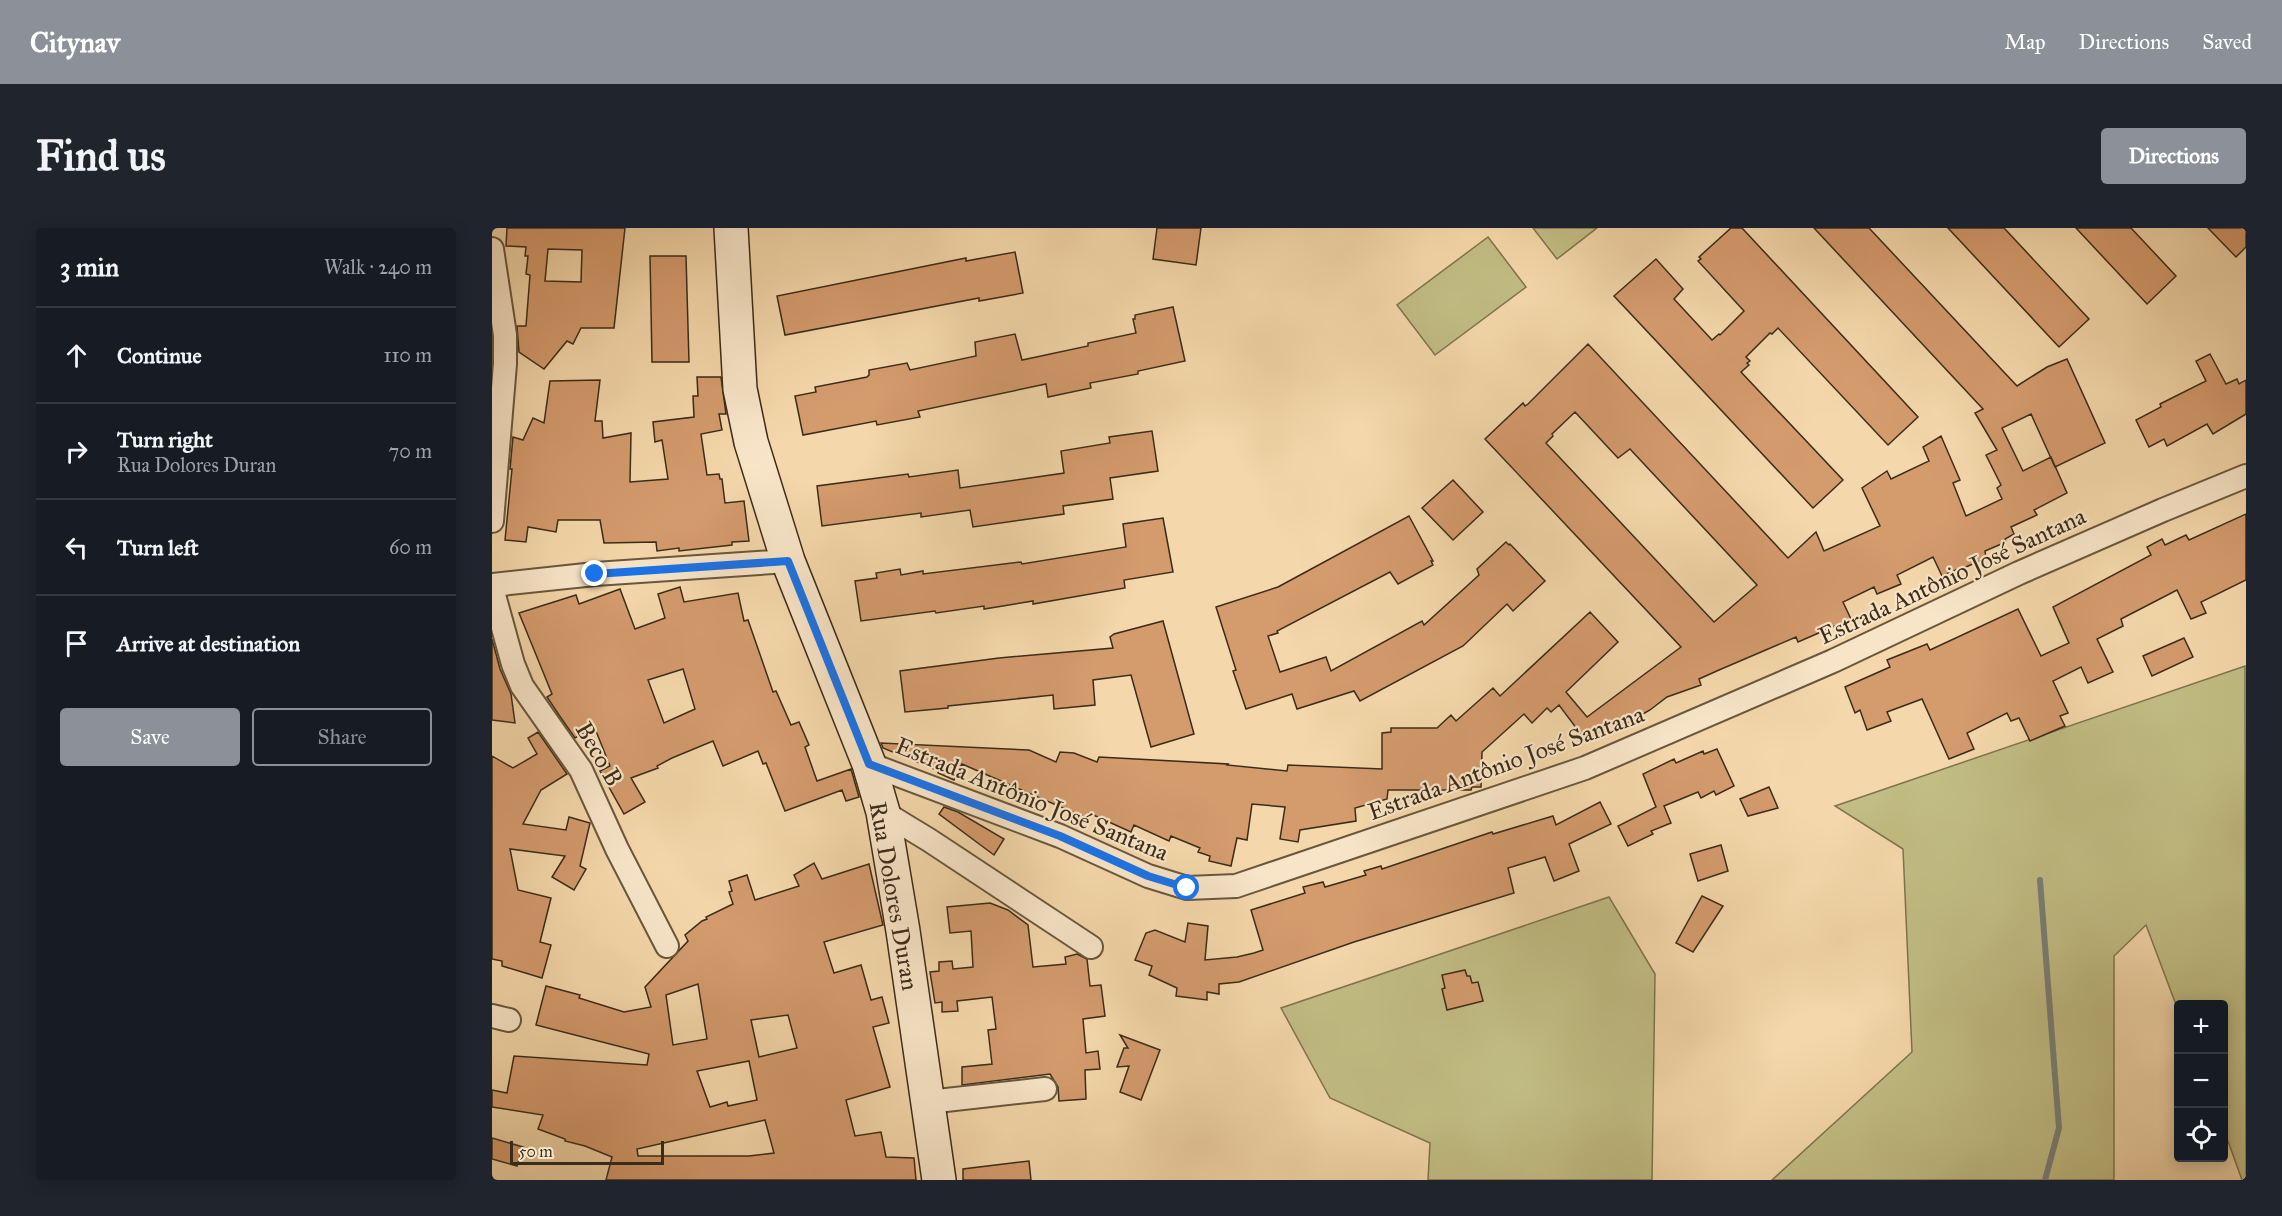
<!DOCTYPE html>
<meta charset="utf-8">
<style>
:root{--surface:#171b24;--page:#20242c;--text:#f1f3f6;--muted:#9ea1a6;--line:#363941;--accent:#8c9099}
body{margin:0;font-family:"IM FELL Great Primer",serif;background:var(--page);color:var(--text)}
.controls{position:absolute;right:18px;bottom:18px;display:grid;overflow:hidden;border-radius:6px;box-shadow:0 3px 15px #0003}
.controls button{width:54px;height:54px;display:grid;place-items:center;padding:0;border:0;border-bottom:2px solid var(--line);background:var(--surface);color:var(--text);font:30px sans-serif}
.scale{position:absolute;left:18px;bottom:15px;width:154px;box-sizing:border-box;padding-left:6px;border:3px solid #3b2c19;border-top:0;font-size:16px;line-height:21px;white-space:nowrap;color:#3b2c19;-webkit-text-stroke:4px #f8e5c8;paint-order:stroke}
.stop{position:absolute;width:18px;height:18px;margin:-14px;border:4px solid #1a73e8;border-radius:50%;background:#fff}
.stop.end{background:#1a73e8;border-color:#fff;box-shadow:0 2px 6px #0008}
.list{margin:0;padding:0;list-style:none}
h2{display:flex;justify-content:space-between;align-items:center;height:78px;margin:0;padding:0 24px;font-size:26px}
h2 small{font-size:20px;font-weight:400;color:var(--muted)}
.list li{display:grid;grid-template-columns:39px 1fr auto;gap:18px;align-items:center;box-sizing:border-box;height:96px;padding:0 24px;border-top:2px solid var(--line)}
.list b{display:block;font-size:22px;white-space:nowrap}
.list p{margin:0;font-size:20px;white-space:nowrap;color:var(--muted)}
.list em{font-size:20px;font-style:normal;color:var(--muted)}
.actions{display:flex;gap:12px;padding:18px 24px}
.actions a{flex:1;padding:14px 0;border:2px solid var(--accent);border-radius:6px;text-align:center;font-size:21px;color:var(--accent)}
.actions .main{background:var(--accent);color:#fff}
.icon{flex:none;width:33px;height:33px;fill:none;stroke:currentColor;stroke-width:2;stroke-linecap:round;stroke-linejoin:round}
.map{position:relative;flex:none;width:1754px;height:952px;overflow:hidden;border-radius:6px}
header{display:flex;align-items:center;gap:36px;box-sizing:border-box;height:84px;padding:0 30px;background:var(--accent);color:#fff}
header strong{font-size:28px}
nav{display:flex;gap:33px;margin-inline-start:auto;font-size:21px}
.intro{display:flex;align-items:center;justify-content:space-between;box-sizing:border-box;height:144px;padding:0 36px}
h1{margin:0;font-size:42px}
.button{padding:15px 27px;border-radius:6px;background:var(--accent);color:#fff;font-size:21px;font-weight:700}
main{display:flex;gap:36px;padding:0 36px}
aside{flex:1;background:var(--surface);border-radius:6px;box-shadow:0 3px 15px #0003}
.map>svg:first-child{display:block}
.green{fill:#c1bd84;stroke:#7e744e;stroke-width:1.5}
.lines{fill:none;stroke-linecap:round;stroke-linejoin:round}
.stream{stroke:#777f75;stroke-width:6}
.building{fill:#d49b6d;stroke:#3b2c19;stroke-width:1.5;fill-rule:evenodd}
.street-casing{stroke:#69573d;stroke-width:26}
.secondary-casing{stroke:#3b2c19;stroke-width:36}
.street{stroke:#f8e5c8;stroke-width:22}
.secondary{stroke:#f8e5c8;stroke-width:33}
.route{stroke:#1a73e8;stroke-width:8}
.labels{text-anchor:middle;stroke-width:4.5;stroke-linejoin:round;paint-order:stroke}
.street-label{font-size:24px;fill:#3b2c19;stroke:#f8e5c8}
</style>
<header>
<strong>Citynav</strong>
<nav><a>Map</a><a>Directions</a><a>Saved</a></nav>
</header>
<div class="intro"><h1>Find us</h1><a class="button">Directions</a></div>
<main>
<aside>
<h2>3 min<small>Walk · 240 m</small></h2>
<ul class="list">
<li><svg class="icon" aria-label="ahead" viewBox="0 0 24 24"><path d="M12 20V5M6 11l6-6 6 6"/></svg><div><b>Continue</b></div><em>110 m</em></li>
<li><svg class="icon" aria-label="right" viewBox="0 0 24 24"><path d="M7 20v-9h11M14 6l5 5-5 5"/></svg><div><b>Turn right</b><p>Rua Dolores Duran</p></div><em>70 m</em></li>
<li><svg class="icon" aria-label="left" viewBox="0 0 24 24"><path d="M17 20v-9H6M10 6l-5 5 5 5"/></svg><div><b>Turn left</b></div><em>60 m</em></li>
<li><svg class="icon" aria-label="arrive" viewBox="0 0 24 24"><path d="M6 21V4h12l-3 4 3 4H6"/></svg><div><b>Arrive at destination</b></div></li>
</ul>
<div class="actions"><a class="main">Save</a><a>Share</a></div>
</aside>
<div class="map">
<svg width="1754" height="952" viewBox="0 0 1754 952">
<rect width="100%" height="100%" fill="#f4d7aa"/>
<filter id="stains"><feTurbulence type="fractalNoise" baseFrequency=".00333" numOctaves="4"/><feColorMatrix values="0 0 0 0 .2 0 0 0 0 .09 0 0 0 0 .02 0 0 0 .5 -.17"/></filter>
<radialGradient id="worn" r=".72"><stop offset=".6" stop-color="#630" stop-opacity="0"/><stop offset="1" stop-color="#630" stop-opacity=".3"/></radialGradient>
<!-- green -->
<g class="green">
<polygon points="1041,0 1105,0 1065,31"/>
<polygon points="996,9 1034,59 943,127 905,77"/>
<polygon points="1753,438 1754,952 1750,952 1732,902 1732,776 1686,776 1686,782 1654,697 1622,728 1622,952 1280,952 1420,824 1411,621 1343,578"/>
<polygon points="1117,669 1163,746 1160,952 936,952 938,915 838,870 789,780"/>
</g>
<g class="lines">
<!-- stream -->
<polyline class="stream" points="1548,652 1567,900 1553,952"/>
</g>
<!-- building -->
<g class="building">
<path d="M15,0h118l-11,100h-33l-8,16 -6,-3 -23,28 -25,-17 -2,-26h9l4,-51 -4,-1 2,-18h-3l1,-9 -20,-1zM56,21l34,1 -1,32 -36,-1z"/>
<polygon points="665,0 709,0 704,37 661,31"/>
<polygon points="1239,0 1250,0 1426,189 1396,217 1286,100 1280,106 1278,105 1254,129 1258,133 1255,135 1257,137 1249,144 1351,252 1321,280 1122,68 1164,31 1191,61 1182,71 1220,112 1227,106 1228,107 1252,83 1206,33 1209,31 1207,29"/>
<path d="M1322,0h55l148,158 30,-19 20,-8 38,84 -50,24 -24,-53 -29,14 21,43 28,-14 16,36 -33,17 3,5 -26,12 3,7 -9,5 1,3 -21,9 1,7 -29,13 -1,-1 -14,6 -9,-19 -36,18 4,9 -24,10 -3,-7 -31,15 8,17 -53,23 -2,-5 -77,33 -20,9 2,6 -34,12 -17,13 -31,18 -4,-7 -29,20 -27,-36 -8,7 -4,-4 -15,15 -8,-9 -42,38 -1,35h-9l-1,3h-83l-1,9 -32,9 1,13 -56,9 -2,12 -18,-3 5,-32 -33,-3 -5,36 -10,-2 -6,28 -22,-5 1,-5 -12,-4 2,-4 -29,-12 -2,5 -35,-16 -3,7 -42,-19 -3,5 -124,-54 -8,16 -16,-7 1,-2 -56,-23 -2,-5 148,7 27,12 4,-10 14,1 23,9 2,-5 129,7 -1,1 60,6 1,-6 94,4v-36l9,-1v-4h46l14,-13 5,6 37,-33 7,8 90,-84 28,30 -52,50 21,25 94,-70 -196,-208 38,-36 2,3 3,-2 60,-60 200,214 28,-26 8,19 56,-25 -18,-38 25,-17 4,8 38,-18 -6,-14 18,-11 19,44 -7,3 13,33 36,-17 -5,-11 4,-3 -15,-30 11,-5 -22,-37 8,-4zM1083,184l43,46 12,-9 127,136 -43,37 -168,-179 7,-7 -1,-2z"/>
<polygon points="1456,0 1512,0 1597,91 1567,119"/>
<polygon points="1584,0 1639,0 1684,48 1655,76"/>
<polygon points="1716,0 1754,0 1754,19 1744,29"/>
<polygon points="523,24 531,65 487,73 487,70 293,107 285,68 474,30 474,33"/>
<polygon points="158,28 194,28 197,134 160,134"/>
<polygon points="681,79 693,133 646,143 646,146 598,155 599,160 556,169 554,156 426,183 428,189 385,197 384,193 311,207 303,168 324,164 323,159 375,149 377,147 377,142 415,135 418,142 484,128 483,114 523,106 530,132 596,118 596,115 644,105 641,91 643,91 643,87"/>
<polygon points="1718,126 1734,156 1745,151 1747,156 1754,152 1754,186 1721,206 1715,196 1675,218 1672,211 1657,219 1644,192 1669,179 1668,176 1714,153 1704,133"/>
<polygon points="205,149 229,149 234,186 227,186 230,202 209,206 215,247 227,246 228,251 230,251 233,275 252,273 257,313 240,314 240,317 187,323 187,320 165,323 164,314 112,315 108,292 66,292 64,304 36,299 34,314 13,312 20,241 18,241 21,209 31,212 41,190 52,195 58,153 108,152 103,193 110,193 111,210 139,205 138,254 176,251 170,212 163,214 161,194 202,189 201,168 206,168"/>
<polygon points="660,203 666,243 618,250 621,271 571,278 572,286 481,299 478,282 429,289 429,285 330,298 325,258 416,246 417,249 466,242 468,260 572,245 569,223 618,215 617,209"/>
<polygon points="961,252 991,284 961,312 930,280"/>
<polygon points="1754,286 1754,352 1709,374 1714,385 1699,391 1685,362 1629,391 1631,398 1605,411 1621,444 1596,455 1589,439 1561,453 1576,485 1568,488 1573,498 1538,513 1527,490 1519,493 1515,485 1475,505 1482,521 1457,531 1430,471 1395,484 1399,493 1375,502 1368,482 1363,485 1353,459 1398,439 1395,432 1435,416 1438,422 1526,381 1549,428 1577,415 1561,379 1659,327 1655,319 1670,311 1673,317 1694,307 1697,312"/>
<polygon points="917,288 941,333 939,333 941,337 906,356 898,344 785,403 786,405 776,408 788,444 834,429 839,443 930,393 932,397 987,347 985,341 1014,314 1017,317 1018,316 1053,353 1021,383 1015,376 971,418 868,473 862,463 805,481 800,466 754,481 741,443 744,442 724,379 786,359"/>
<polygon points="671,290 681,344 632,352 633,360 541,376 541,373 492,381 492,378 444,385 443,383 369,393 363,353 385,350 384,345 408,341 409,347 431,343 431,346 529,334 530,336 634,319 631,296"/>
<path d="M188,359l4,15 54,-9 6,28 4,-1 25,72 3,-1 15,34 8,-3 10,23 -4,2 12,34 34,-12 8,28 -13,4 -4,-11 -57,21 -19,-48 -3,1 -5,-13 -35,15 -10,-25 -41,17 -15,8 1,2 -27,10 14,24 -21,12 -24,-43 10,-5 -16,-40 -19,12 -16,-23 -12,-18 5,-3 -33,-81 57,-18 3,9 41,-15 15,40 30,-11 -7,-24zM191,441l12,40 -31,14 -16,-43z"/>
<polygon points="671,393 702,506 659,519 639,447 601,452 603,477 562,481 561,467 456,478 456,480 413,484 408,443 507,430 621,420 618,409 622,406"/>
<polygon points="1692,410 1701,429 1660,448 1651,428"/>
<polygon points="0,411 8,441 19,466 23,495 0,492"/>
<polygon points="46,504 75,546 49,562 31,596 74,602 77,589 98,595 88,638 94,641 82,662 60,649 73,628 18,621 26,662 59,670 48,714 59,717 50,750 10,738 10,733 0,731 0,528 21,540 45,526 36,510"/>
<polygon points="1225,521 1242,558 1224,567 1222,563 1209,570 1206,564 1172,578 1179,595 1159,603 1161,606 1136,618 1126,598 1164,579 1151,546 1182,531 1184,535 1211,523 1212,526"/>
<polygon points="1277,559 1286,580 1256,588 1248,571"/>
<polygon points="1108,574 1119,596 1077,616 1087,643 1062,653 1053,629 1016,640 1022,665 862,714 747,754 727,756 727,766 715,764 715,772 684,768 685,760 657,747 660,738 643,732 654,705 663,702 693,714 696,695 716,698 713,732 745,729 762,725 771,722 759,682 813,665 811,659 831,654 833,659 874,647 872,643 889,638 890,641 1000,604 1001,606 1061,588 1064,597"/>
<polygon points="452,579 466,584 512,611 502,627 447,586"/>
<polygon points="1229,617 1236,643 1206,653 1198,626"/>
<path d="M322,635l8,16 47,-15 14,61 -59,17 10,31 27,-8 10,35 11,-3 7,26 -16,4 17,60 -44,13 9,36 26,-4 5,25 28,1 2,22h-310l6,-23 -27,-11 -20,-5v-2l-27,-10 5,-14 -51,-8v-17l15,3 7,-37 133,9 2,-11 -113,-29 10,-39 34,9 -1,3 45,14 27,-5 -6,-20 43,-46 -3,-6 17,-14 5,-2 -1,-2 27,-13 -4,-12 3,-1 -3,-10 18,-6 8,25 44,-14 -5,-11zM206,756l9,55 -34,6 -7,-50zM296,787l9,33 -38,9 -8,-37zM257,833l8,39 -29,6 -1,-4 -17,5 -13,-36zM273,892l9,33 -25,3h-111l-1,-7z"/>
<polygon points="1210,668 1231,678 1201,724 1184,715"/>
<polygon points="498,675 516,682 536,697 541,739 574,736 573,729 585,726 595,731 598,758 609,757 613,788 591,791 594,825 606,823 608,841 593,842 594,871 567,873 566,859 558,846 470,857 470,839 500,836 496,802 504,801 500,769 465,773 466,783 450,784 450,774 443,775 438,744 447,743 447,734 460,733 461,741 481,739 479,703 458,705 455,679"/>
<polygon points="973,742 975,748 978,748 980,755 986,754 991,773 955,782 950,761 953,760 950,747"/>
<polygon points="628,807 668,822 649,872 628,864 637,838 625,839 632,820 636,820"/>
<polygon points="0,910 31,919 25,938 0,931"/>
<polygon points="537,933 539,952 471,952 471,941"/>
</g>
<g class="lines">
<defs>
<g id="street">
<polyline points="0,21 13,107 13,136 0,293"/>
<polyline points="0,357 103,346 296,333"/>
<polyline points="0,360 21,436 30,458 89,542 125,621 175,718"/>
<polyline points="377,536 568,608 656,648 695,660 744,658 1093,540 1341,433 1527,345 1671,282 1754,248"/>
<polyline points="391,584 437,612 599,719"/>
<polyline points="0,788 17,792"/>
<polyline points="436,874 553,861"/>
</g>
<polyline id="secondary" points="239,0 248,161 259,214 296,333 377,536 391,584 411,703 447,952"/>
</defs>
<!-- street casing -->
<use href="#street" class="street-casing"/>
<!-- secondary casing -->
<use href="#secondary" class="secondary-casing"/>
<!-- street -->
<use href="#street" class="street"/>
<!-- secondary -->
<use href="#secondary" class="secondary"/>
</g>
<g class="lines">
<!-- route -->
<polyline class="route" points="103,346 296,333 377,536 568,608 656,648 695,660"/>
</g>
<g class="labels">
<!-- street labels -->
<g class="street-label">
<text transform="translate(1460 348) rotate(-25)" y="8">Estrada Antônio José Santana</text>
<text transform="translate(107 526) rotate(60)" y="8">Beco B</text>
<text transform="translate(1014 535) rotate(-20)" y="8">Estrada Antônio José Santana</text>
<text transform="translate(540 571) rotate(22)" y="8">Estrada Antônio José Santana</text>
<text transform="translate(402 668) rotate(80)" y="8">Rua Dolores Duran</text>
</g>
</g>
<rect width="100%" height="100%" filter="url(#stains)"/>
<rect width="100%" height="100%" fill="url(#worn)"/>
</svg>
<div class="controls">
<button>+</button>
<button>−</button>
<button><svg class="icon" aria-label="locate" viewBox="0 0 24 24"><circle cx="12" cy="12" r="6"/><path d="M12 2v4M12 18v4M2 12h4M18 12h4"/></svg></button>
</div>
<div class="scale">50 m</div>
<div class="stop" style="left:695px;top:660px"></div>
<div class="stop end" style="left:103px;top:346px"></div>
</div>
</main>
